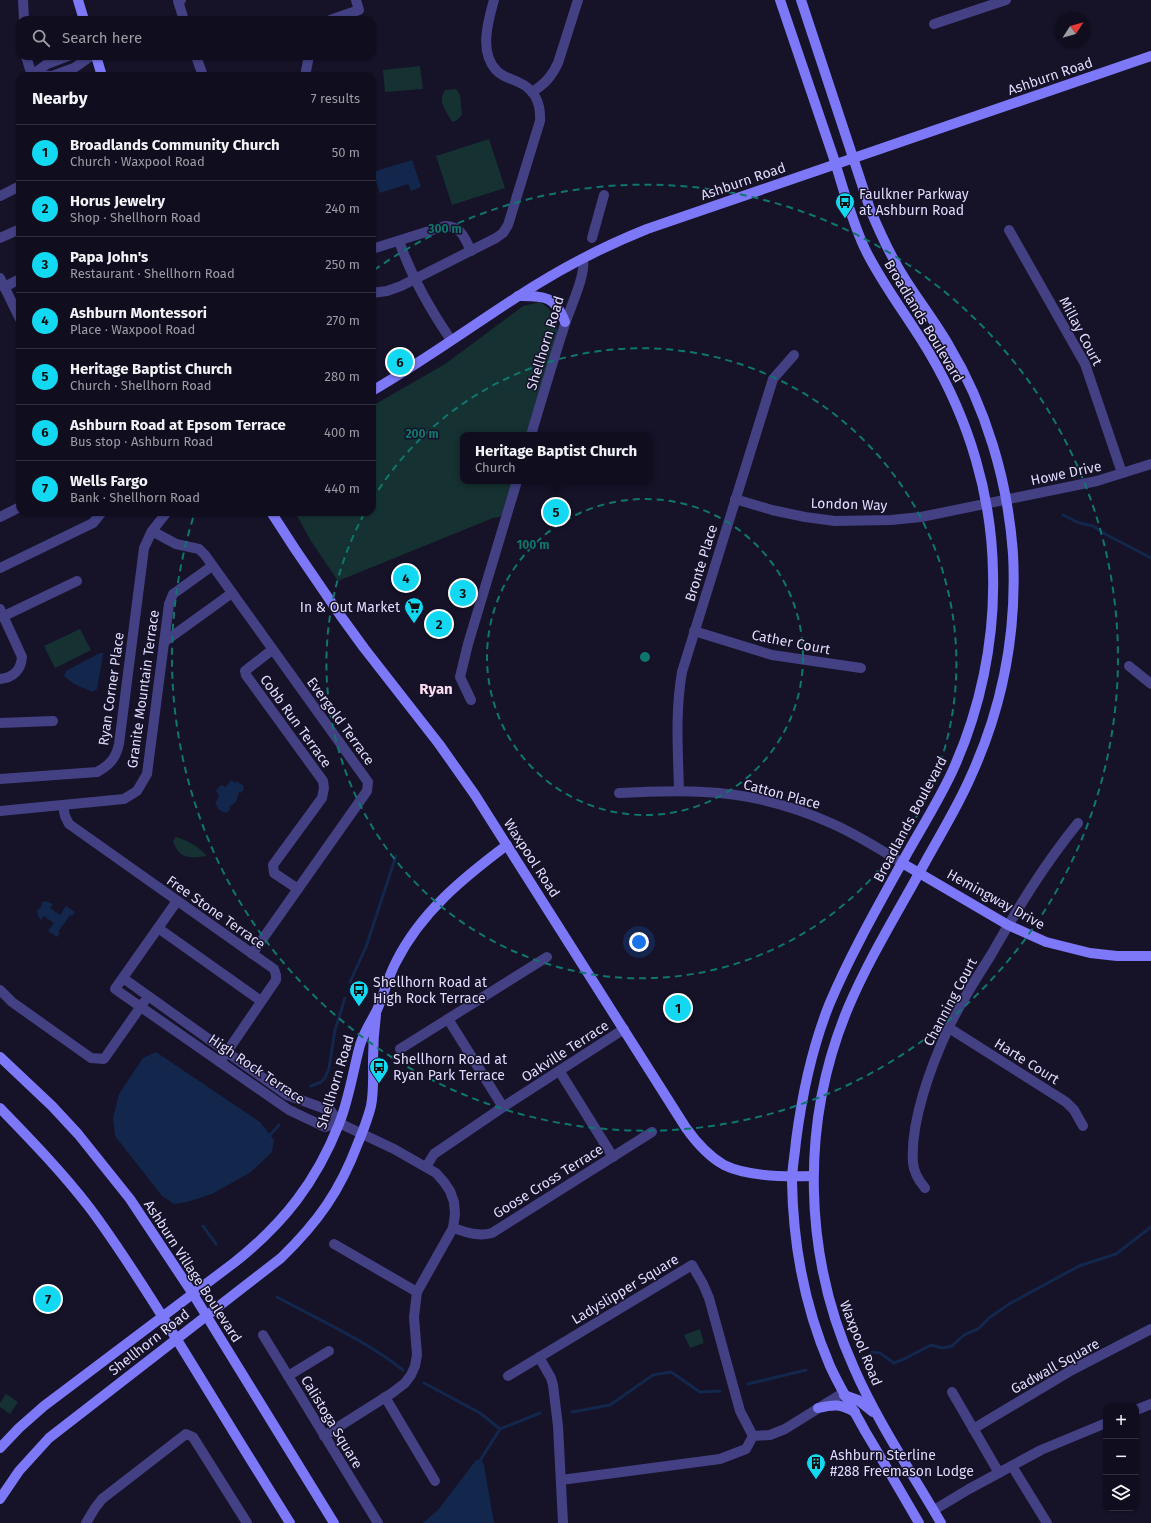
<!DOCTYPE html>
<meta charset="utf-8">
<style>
:root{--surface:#100e1e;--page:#191727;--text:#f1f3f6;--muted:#9c9ca4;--line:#302e3c;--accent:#13d8f1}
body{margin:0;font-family:"Fira Sans",sans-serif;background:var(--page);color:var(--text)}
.controls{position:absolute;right:12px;bottom:12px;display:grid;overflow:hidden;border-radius:8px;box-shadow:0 1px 3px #0004}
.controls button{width:36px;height:36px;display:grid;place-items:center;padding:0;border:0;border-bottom:1px solid var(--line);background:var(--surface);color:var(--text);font:20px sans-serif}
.compass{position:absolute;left:1055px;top:12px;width:36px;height:36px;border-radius:50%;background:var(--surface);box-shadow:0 1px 3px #0004;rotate:54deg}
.you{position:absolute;left:639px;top:942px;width:14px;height:14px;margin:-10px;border:3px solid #fff;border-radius:50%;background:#1a73e8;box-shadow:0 0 0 6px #1a73e833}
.badge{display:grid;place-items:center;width:26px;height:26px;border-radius:50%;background:var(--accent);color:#111;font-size:13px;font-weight:700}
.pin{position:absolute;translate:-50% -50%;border:2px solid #fff;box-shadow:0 1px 4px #0006}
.popup{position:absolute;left:460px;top:432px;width:192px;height:52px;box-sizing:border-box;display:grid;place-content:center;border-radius:8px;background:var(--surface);filter:drop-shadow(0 1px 3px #0005);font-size:13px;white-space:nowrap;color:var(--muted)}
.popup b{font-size:15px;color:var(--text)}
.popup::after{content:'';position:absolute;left:50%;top:100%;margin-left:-8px;border:8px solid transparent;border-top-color:var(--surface)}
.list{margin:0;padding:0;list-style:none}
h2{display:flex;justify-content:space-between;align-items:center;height:52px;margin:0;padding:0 16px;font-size:17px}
h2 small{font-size:13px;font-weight:400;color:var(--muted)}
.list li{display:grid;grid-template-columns:26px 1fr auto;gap:12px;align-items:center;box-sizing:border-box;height:56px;padding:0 16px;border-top:1px solid var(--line)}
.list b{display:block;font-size:15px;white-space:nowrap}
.list p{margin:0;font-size:13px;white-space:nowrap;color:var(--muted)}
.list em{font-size:13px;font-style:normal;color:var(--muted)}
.icon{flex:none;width:22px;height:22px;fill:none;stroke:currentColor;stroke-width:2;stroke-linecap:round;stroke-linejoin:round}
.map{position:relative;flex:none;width:1151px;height:1523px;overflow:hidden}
.search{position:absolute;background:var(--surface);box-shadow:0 1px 3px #0004;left:16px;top:16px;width:360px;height:44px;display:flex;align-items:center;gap:10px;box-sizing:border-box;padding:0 14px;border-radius:12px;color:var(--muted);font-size:15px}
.panel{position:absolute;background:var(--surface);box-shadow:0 1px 3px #0004;left:16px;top:72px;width:360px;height:444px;border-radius:12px}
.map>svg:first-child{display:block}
.green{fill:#153131}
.water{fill:#12274b}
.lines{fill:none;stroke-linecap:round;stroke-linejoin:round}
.stream{stroke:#12274b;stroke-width:3}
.street{stroke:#434084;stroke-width:10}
.secondary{stroke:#7c78f7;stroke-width:10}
.ring{fill:none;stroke:#0f766e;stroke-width:2;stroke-dasharray:7 5}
.labels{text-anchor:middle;stroke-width:3;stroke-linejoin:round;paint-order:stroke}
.street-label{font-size:14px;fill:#dfdbfd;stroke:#161228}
.poi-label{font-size:14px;fill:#dfdbfd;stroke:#161228;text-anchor:start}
.neighbourhood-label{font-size:15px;font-weight:bold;fill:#fdddf1;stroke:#161228}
.centre{fill:#0f766e;stroke:#161228;stroke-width:2}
.ring-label{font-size:12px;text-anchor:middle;font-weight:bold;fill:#0f766e;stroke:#161228;stroke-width:3;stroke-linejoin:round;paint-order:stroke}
</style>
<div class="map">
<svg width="1151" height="1523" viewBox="0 0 1151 1523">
<rect width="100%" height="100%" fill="#161228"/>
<!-- green -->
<g class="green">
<polygon points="420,66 423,89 385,92 383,70"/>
<path d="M456,89l4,6 2,20 -6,6 -4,1c-6,-12 -15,-20 -7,-32z"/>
<polygon points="489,139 505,188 452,205 436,156"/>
<path d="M540,302c14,10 19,16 17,33l-31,100h-63v46h49l-9,32 -3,4 -7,1 -155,63 -27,-40 -16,-29h77v-106l73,-42 78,-58z"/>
<polygon points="80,629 91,650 55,668 44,646"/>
<path d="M176,837c13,4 22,9 31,19 -17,2 -28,4 -34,-15z"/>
<polygon points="700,1329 704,1343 690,1348 684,1335"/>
<polygon points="6,1394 18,1402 10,1414 0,1407 0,1403"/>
</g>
<!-- water -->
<g class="water">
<polygon points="412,160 421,187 411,191 408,184 380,193 373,172"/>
<polygon points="100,653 103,653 103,655 97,689 93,692 74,684 64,676 66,671"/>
<polygon points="231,780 235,783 236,781 244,786 243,787 244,789 241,793 239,792 236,802 229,807 230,809 227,813 225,812 224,813 217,808 218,806 215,804 219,796 217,793 216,790 221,785 226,787"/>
<polygon points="46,901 53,904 50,908 60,915 66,906 75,912 72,916 70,915 58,932 60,933 57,937 48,931 54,923 44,916 41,920 38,916 37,910 41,907 42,902"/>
<polygon points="156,1052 260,1122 274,1140 272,1152 251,1172 212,1194 187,1202 174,1204 162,1196 115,1136 113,1118 119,1094 143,1058"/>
<polygon points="481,1459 484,1465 494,1523 423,1523 438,1510 476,1460"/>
</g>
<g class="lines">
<!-- stream -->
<g class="stream">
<polyline points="1063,515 1079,523 1093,526 1107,535 1151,558"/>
<polyline points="350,982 366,947 396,856"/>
<polyline points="311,1086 321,1082 325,1078 329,1068 335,1030 345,998"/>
<polyline points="270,1135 279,1125"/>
<polyline points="203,1226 216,1244"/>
<path d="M277,1297c42,23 88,43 126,73"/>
<polyline points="872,1352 880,1353 894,1363 904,1359 931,1345 942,1348 952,1346 964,1335 978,1329 989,1318 1009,1304 1079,1266 1116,1254 1151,1227"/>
<polyline points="424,1383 480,1413 500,1429"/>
<polyline points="748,1384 806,1370"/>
<polyline points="572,1412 610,1405 653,1375 671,1372 700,1392 720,1391"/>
<polyline points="481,1459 500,1429 540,1413"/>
</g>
<!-- street -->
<g class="street">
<polyline points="23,0 24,20"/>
<polyline points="181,0 178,1 184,20"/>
<polyline points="330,20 359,10 356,0"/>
<polyline points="934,24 1006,0"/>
<polyline points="26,56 32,76"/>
<polyline points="196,56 203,76"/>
<polyline points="32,75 52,76 74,68 91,56"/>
<polyline points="32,75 47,64 68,56"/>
<polyline points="305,76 309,56"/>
<path d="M532,92c13,-8 20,-16 26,-29l20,-63"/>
<polyline points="0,196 20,186"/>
<polyline points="1009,230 1085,364 1122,473"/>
<polyline points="0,238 20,229"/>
<polyline points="592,238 604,195"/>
<path d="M399,241c13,37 30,67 52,99"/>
<path d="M372,249l73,-23c16,0 20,12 26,25"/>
<polyline points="0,278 20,319"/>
<polyline points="4,287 20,279"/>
<path d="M372,293l15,-2 14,-5 95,-48 7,-5 5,-8 32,-104c1,-17 -5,-32 -22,-39 -8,-4 -16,-5 -22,-12 -17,-18 -8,-49 -2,-70"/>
<path d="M531,435c11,-37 22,-74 34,-111 5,-16 21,-49 18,-64"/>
<polyline points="735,499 772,510 805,517 835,521 891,520 921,517 1097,481 1151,464"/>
<polyline points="0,517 20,507"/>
<polyline points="152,531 176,544 199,549 205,555 368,782 367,791 252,954"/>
<polyline points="0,568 93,523 102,512"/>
<path d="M0,609l22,48c-1,13 -9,21 -22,22"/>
<polyline points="4,616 77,581"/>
<polyline points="694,631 772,655 861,668"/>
<polyline points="164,642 232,593"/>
<polyline points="272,650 245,671 246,675 323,781 324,788 322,798 273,865 274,873 298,889"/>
<polyline points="1129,666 1151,684"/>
<polyline points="471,700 460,677 468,644 517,481"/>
<polyline points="0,723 53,721"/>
<path d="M0,779l97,-7c13,-7 19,-14 22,-28l25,-196 8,-17 15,-19"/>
<path d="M679,791c-1,-40 -4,-79 3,-119l91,-293 21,-24"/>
<path d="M619,793c29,-1 57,-3 85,-1 44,2 90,14 129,32 24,11 47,25 69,39"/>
<polyline points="63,806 65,816 69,824 274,969 276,975 276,980 220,1062"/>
<polyline points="0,811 124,799 137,791 147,774 169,604 173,594 212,566"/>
<polyline points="177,901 115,989 289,1110 325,1127 339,1123"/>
<polyline points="158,928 261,1001"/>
<polyline points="123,978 287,1095 331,1111 339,1123"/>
<polyline points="0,990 12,1002 91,1058 104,1059 144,1002"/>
<polyline points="448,1019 503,1107"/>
<polyline points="949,1028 1066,1102 1074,1110 1083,1126"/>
<polyline points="400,1049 547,957"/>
<polyline points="560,1072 613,1157"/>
<polyline points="426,1167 434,1154 503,1107 624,1029"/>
<path d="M925,1188c-6,-7 -11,-15 -12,-25 -3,-41 18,-97 35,-134 12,-26 28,-50 43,-74 27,-47 52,-89 87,-132"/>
<path d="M453,1228c14,4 24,9 39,5l160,-101"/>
<polyline points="334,1244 417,1292"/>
<polyline points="263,1335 378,1523"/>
<polyline points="539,1357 551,1378 553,1385 558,1426 563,1523"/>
<polyline points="288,1376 329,1351"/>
<polyline points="508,1376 692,1265 703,1284 709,1298 740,1411 753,1436"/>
<polyline points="952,1392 999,1473"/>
<polyline points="385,1397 435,1481"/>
<polyline points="1136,1410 1151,1404"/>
<polyline points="973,1429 1072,1370 1151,1329"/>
<polyline points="324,1436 392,1393 405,1383 411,1375 415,1366 417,1355 414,1317 417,1292 453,1228 455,1214 454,1202 450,1191 444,1182 436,1173 394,1149 339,1123"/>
<polyline points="1012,1466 1047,1523"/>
<polyline points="561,1480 720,1459 746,1449 753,1436 770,1435 785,1429 838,1396 844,1395"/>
<polyline points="934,1510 969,1489 1041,1450 1106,1423"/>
<polyline points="86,1523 95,1508 102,1499 186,1434 193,1437 247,1523"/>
</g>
<!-- secondary -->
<g class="secondary">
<polyline points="78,0 84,20"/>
<path d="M780,0c18,52 35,104 53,156 10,31 18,63 32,93 18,37 44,69 65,105 39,66 62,142 63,219 2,68 -13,138 -41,199 -14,30 -32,58 -48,87 -26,47 -54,96 -75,146 -17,43 -27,90 -33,136 -1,13 -4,27 -4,40 1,63 13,127 38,185 10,22 23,43 35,65 18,30 36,61 54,92"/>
<path d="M801,0l69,209c10,24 21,48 35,70 14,22 30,43 43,65 38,63 60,137 65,210 4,76 -10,152 -42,222 -12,28 -28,54 -43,81 -27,50 -58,99 -80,151 -48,115 -45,247 6,360 23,53 58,105 87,155"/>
<polyline points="96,56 102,76"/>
<path d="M518,296c26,0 37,-1 47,26"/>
<path d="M372,391c50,-29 97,-63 145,-94 41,-27 85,-50 130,-68l504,-173"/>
<path d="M271,512l24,37 45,66 24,33 75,96 36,51 211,333c10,14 22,28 38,37 24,12 62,12 89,11"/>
<polyline points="902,863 1008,925 1046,942 1090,953 1117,956 1151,956"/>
<polyline points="0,1057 52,1106 78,1134 130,1199 193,1294 334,1523"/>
<path d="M0,1108c31,32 62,64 89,99 31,41 58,85 85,128 39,63 77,126 116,188"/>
<polyline points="844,1395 858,1400 873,1412"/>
<path d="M818,1408c17,-4 22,-4 37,4"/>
<path d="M0,1448l19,-20 25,-22 191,-144c49,-39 81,-80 104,-138 10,-25 14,-53 21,-79 4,-13 11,-23 17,-35 7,-16 11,-33 19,-48 25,-50 67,-84 111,-117"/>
<path d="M0,1499l19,-28 30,-33 232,-180c37,-36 59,-67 77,-115 5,-12 10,-25 13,-37 3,-15 2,-30 2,-46 0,-15 1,-30 3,-45"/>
</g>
</g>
<!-- distance rings -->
<g class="ring">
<circle cx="645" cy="657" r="158"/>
<path d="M372 500A315 315 0 1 1 364 514"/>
<path d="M374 270A473 473 0 1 1 194 515"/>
</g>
<!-- icons -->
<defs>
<symbol id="bus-pin" viewBox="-11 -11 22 30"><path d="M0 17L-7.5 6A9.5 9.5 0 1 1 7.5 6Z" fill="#13d8f1" stroke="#161228"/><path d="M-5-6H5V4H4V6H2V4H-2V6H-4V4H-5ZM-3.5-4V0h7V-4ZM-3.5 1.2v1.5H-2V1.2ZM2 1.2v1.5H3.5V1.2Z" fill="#111"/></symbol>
<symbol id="supermarket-pin" viewBox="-11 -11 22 30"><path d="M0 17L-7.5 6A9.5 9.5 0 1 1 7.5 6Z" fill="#13d8f1" stroke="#161228"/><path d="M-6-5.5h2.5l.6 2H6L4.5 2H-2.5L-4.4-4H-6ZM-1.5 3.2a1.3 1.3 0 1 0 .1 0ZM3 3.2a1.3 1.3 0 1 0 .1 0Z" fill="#111"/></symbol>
<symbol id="building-pin" viewBox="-11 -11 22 30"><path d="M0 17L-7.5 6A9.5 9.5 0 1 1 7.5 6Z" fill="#13d8f1" stroke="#161228"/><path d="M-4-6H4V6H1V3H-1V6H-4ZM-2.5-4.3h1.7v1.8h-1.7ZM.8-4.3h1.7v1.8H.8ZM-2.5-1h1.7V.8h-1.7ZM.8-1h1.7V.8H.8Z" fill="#111"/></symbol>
</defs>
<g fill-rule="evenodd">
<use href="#bus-pin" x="834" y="191" width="22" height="30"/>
<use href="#supermarket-pin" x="403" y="596" width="22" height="30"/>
<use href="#bus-pin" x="348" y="979" width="22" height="30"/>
<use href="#bus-pin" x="368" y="1056" width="22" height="30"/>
<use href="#building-pin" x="805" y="1452" width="22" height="30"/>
</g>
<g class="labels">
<!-- street labels -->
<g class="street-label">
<text transform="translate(1050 76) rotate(-19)" y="5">Ashburn Road</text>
<text transform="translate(743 181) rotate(-19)" y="5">Ashburn Road</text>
<text transform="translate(924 321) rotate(59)" y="5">Broadlands Boulevard</text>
<text transform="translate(1081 331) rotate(62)" y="5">Millay Court</text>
<text transform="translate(545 343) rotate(-73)" y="5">Shellhorn Road</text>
<text transform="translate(1066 473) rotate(-12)" y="5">Howe Drive</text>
<text transform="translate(849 504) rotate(2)" y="5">London Way</text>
<text transform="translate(701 563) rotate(-73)" y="5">Bronte Place</text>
<text transform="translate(791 642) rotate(11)" y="5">Cather Court</text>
<text transform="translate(111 689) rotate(-82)" y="5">Ryan Corner Place</text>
<text transform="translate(143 689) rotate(-82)" y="5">Granite Mountain Terrace</text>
<text transform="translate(296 721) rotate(54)" y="5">Cobb Run Terrace</text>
<text transform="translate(341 721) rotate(54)" y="5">Evergold Terrace</text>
<text transform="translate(782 794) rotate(15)" y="5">Catton Place</text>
<text transform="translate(910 819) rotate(-62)" y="5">Broadlands Boulevard</text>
<text transform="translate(532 858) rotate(57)" y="5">Waxpool Road</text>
<text transform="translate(996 899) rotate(29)" y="5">Hemingway Drive</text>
<text transform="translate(216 912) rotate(35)" y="5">Free Stone Terrace</text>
<text transform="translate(950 1002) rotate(-62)" y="5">Channing Court</text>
<text transform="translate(565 1051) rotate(-33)" y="5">Oakville Terrace</text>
<text transform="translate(1027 1061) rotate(32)" y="5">Harte Court</text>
<text transform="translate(257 1069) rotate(34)" y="5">High Rock Terrace</text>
<text transform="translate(335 1082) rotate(-73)" y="5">Shellhorn Road</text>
<text transform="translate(548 1181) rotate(-32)" y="5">Goose Cross Terrace</text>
<text transform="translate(193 1271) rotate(57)" y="5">Ashburn Village Boulevard</text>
<text transform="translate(625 1289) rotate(-31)" y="5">Ladyslipper Square</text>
<text transform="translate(149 1342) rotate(-38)" y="5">Shellhorn Road</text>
<text transform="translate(861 1343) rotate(68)" y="5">Waxpool Road</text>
<text transform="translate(1055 1366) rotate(-29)" y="5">Gadwall Square</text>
<text transform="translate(332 1422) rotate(59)" y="5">Calistoga Square</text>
</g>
<!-- poi labels -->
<g class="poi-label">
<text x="859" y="199">Faulkner Parkway<tspan x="859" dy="16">at Ashburn Road</tspan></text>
<text x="400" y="612" text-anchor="end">In &amp; Out Market</text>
<text x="373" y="987">Shellhorn Road at<tspan x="373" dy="16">High Rock Terrace</tspan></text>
<text x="393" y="1064">Shellhorn Road at<tspan x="393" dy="16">Ryan Park Terrace</tspan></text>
<text x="830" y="1460">Ashburn Sterline<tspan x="830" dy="16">#288 Freemason Lodge</tspan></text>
</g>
<!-- neighbourhood labels -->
<g class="neighbourhood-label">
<text x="436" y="694">Ryan</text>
</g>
</g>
<circle cx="645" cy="657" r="6" class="centre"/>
<g class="ring-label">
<text x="445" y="233">300 m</text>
<text x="422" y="438">200 m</text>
<text x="533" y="549">100 m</text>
</g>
</svg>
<div class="controls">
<button>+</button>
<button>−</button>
<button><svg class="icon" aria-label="layers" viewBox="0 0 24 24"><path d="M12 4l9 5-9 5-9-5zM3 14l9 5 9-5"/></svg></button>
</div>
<svg class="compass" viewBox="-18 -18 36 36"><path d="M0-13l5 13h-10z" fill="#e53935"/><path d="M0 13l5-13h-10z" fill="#9c9ca4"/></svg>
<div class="you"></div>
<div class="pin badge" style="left:678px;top:1008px">1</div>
<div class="pin badge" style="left:439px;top:624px">2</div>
<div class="pin badge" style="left:463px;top:593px">3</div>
<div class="pin badge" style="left:406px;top:578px">4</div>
<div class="pin badge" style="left:556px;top:512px">5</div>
<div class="popup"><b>Heritage Baptist Church</b>Church</div>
<div class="pin badge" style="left:400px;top:362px">6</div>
<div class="pin badge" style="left:48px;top:1299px">7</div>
<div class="search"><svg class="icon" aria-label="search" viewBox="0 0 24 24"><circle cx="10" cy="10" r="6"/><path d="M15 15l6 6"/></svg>Search here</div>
<section class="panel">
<h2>Nearby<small>7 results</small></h2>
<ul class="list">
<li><span class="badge">1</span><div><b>Broadlands Community Church</b><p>Church · Waxpool Road</p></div><em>50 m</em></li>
<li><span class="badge">2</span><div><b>Horus Jewelry</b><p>Shop · Shellhorn Road</p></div><em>240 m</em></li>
<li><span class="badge">3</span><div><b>Papa John's</b><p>Restaurant · Shellhorn Road</p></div><em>250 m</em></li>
<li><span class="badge">4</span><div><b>Ashburn Montessori</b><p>Place · Waxpool Road</p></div><em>270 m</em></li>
<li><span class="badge">5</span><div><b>Heritage Baptist Church</b><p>Church · Shellhorn Road</p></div><em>280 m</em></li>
<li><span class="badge">6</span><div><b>Ashburn Road at Epsom Terrace</b><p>Bus stop · Ashburn Road</p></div><em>400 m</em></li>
<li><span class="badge">7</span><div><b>Wells Fargo</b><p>Bank · Shellhorn Road</p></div><em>440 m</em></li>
</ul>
</section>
</div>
